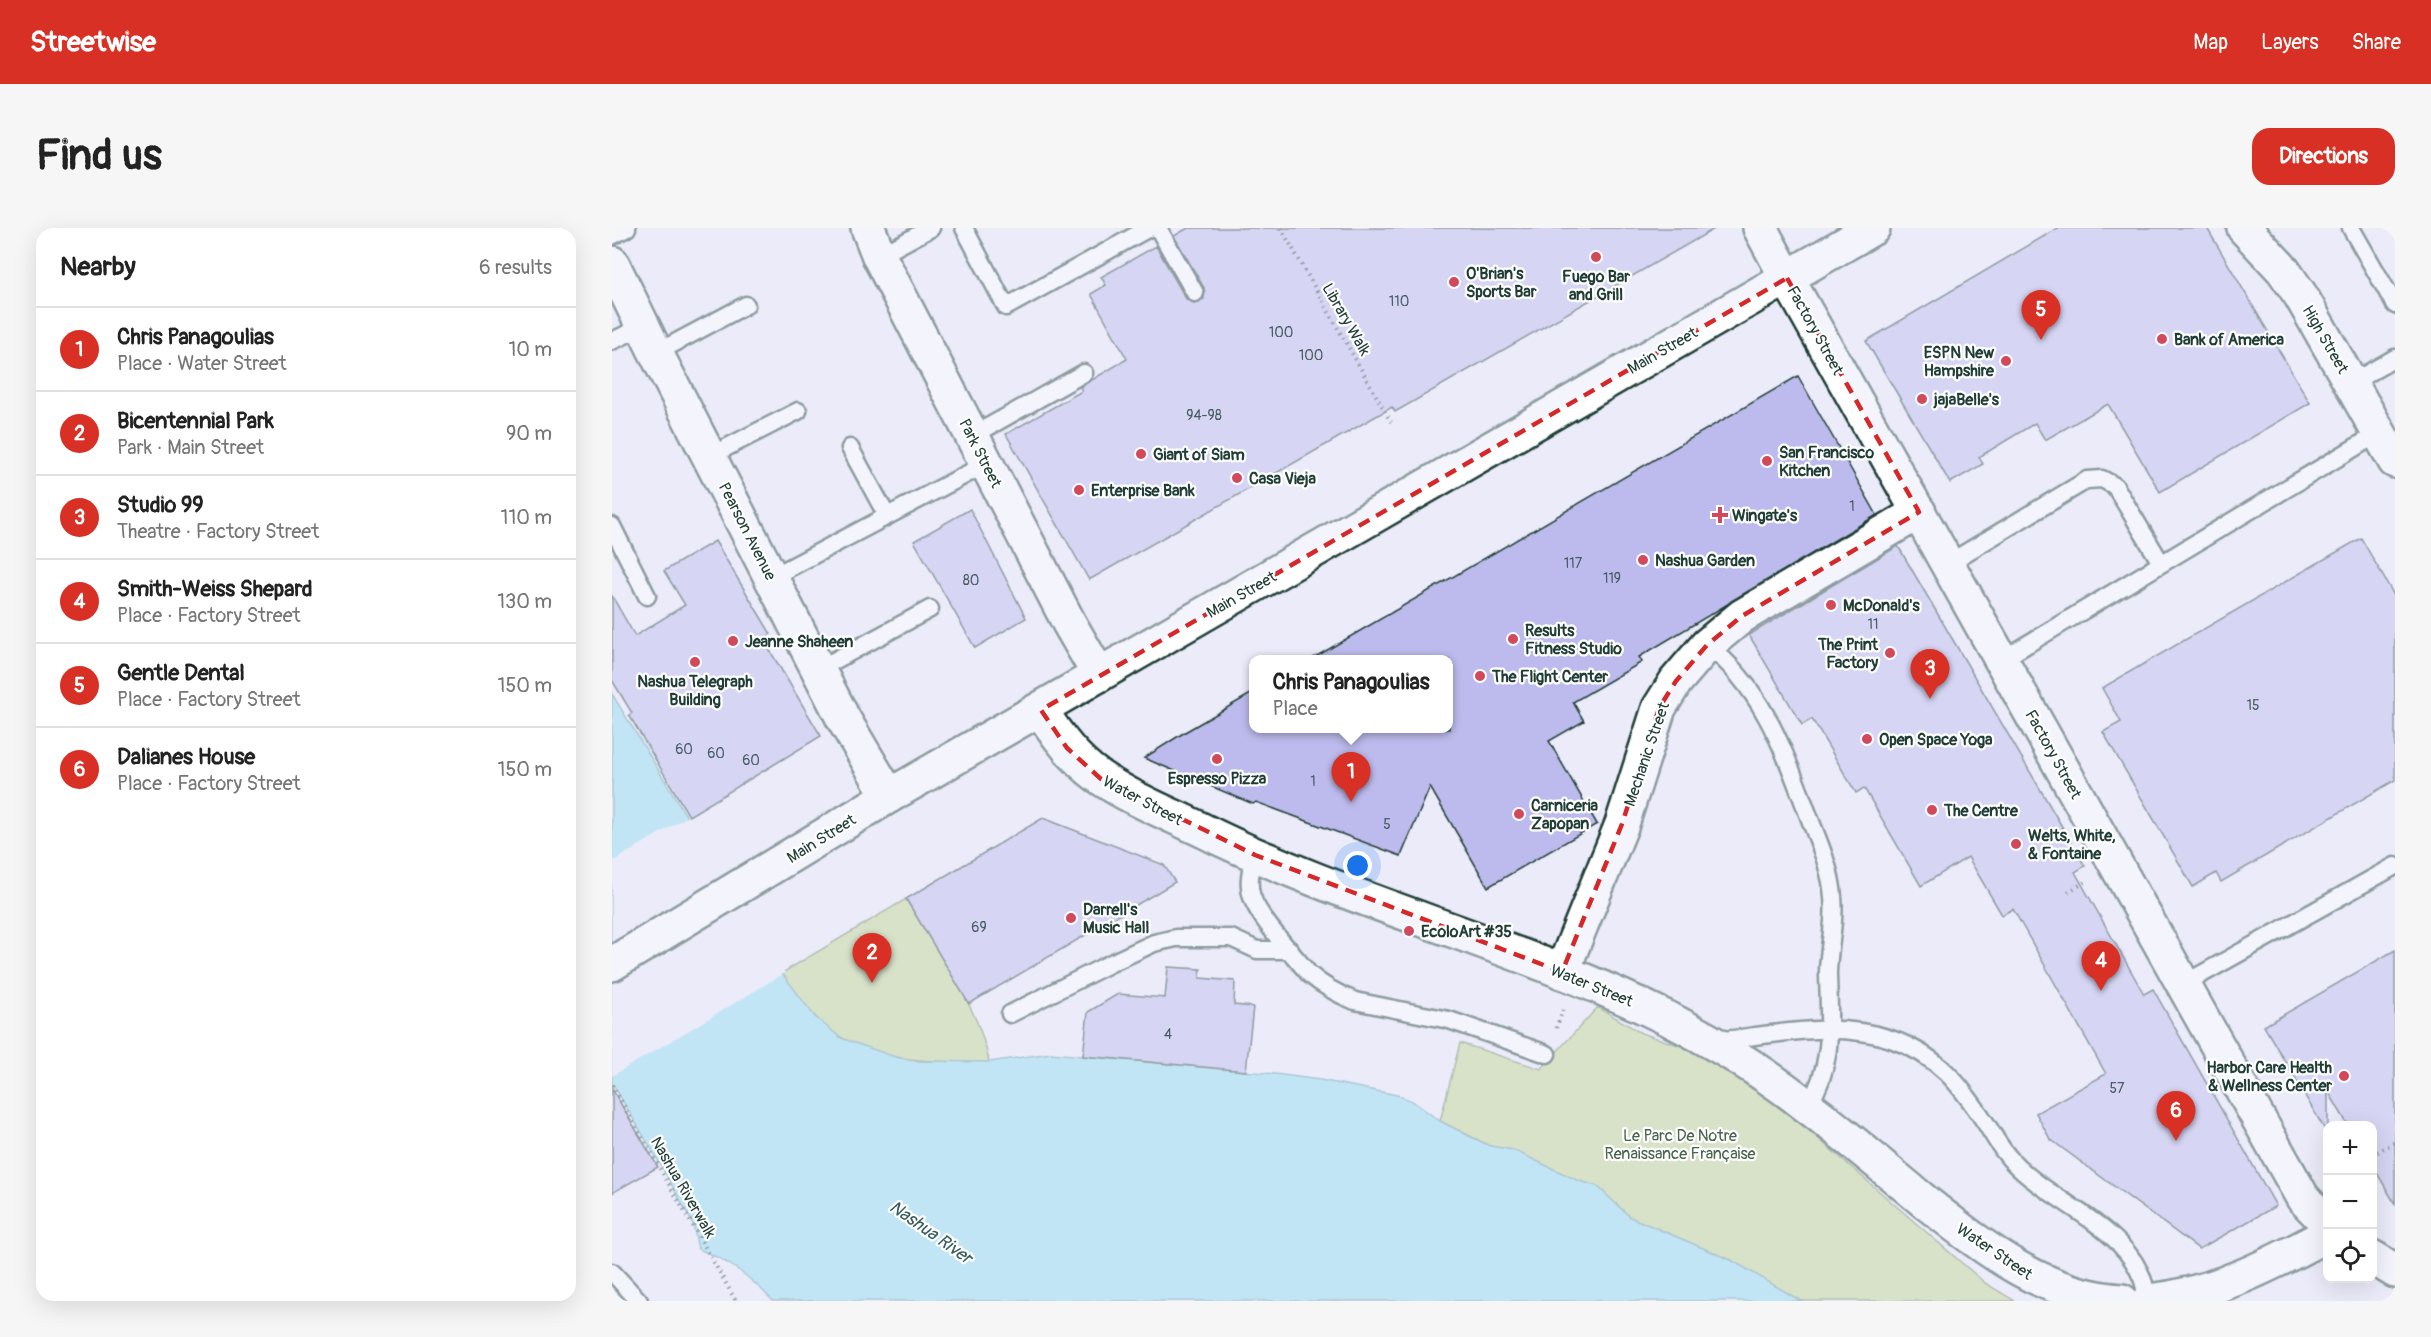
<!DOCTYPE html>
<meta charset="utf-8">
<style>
:root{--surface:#fff;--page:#f6f6f6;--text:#222;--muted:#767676;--line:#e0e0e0;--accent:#d93025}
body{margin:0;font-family:Pangolin,sans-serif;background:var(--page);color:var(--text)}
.controls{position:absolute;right:18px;bottom:18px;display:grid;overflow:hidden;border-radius:12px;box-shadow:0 6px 24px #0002}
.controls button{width:54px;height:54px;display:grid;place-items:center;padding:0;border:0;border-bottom:2px solid var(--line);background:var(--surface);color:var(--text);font:30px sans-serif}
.you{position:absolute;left:746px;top:638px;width:21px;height:21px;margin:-15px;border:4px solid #fff;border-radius:50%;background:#1a73e8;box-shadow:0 0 0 9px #1a73e833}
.badge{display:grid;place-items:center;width:39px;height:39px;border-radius:50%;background:var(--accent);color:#fff;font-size:20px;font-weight:700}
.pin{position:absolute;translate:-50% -50px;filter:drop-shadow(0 2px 3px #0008)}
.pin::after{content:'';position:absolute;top:32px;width:21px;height:18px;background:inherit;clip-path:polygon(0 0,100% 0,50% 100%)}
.popup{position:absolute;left:637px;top:427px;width:204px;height:78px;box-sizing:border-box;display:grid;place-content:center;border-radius:12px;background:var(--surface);filter:drop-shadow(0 2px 4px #0005);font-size:20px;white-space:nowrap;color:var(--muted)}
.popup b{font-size:22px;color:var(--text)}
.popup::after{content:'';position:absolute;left:50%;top:100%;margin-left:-12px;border:12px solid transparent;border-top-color:var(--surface)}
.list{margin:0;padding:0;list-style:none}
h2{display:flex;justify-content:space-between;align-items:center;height:78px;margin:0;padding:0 24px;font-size:26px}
h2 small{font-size:20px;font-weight:400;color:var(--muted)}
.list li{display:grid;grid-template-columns:39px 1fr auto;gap:18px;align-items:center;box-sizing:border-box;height:84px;padding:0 24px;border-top:2px solid var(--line)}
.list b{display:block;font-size:22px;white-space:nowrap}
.list p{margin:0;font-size:20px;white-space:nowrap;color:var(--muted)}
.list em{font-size:20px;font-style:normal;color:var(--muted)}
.icon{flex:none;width:33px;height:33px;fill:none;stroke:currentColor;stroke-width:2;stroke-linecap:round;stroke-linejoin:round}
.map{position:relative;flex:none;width:1783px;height:1073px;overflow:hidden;border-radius:18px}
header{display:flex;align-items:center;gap:36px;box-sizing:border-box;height:84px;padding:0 30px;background:var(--accent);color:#fff}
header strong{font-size:28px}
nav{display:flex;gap:33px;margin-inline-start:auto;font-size:21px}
.intro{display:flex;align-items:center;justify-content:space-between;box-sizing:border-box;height:144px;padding:0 36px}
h1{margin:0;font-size:42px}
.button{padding:15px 27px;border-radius:18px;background:var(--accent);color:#fff;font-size:21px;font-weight:700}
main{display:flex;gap:36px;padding:0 36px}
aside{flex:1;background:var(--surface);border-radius:18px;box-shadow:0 6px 24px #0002}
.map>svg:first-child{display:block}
.green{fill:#c1d88f;stroke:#708a62;stroke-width:1.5}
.water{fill:#91ddf1;stroke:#639da5;stroke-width:1.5}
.pier{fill:#ebebfa}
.building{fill:#bdbbed;stroke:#1f3d34;stroke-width:1.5}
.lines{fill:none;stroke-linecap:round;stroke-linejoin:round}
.service-casing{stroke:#1f3d34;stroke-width:21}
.minor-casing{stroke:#1f3d34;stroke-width:38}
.tertiary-casing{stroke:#1f3d34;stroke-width:38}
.secondary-casing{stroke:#1f3d34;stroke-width:38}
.path{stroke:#1f3d34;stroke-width:4;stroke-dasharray:1.5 4.5;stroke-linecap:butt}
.service{stroke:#fff;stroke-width:16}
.minor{stroke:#fff;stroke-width:33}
.tertiary{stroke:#fff;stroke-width:33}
.secondary{stroke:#fff;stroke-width:33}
.marked{fill:none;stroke:#d62828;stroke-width:4.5;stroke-dasharray:12 8;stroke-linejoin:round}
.poi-dot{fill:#d1495b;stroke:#fff;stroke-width:2}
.labels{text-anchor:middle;stroke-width:4.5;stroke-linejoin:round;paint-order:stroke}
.number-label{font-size:14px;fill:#465c62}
.poi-label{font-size:16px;font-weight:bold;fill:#1f3d34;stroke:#fff;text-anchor:start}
.street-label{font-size:16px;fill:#1f3d34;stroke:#fff}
.park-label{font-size:16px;fill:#48644b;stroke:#fff}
.water-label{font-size:18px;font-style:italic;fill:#365d5a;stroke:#fff}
</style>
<header>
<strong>Streetwise</strong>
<nav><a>Map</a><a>Layers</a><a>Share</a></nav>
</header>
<div class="intro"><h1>Find us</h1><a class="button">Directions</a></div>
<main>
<aside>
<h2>Nearby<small>6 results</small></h2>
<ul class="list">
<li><span class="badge">1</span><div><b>Chris Panagoulias</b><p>Place · Water Street</p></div><em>10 m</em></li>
<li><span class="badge">2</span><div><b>Bicentennial Park</b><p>Park · Main Street</p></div><em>90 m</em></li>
<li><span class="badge">3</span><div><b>Studio 99</b><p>Theatre · Factory Street</p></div><em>110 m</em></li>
<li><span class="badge">4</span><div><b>Smith-Weiss Shepard</b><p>Place · Factory Street</p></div><em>130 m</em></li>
<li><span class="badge">5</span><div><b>Gentle Dental</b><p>Place · Factory Street</p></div><em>150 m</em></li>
<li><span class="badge">6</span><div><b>Dalianes House</b><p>Place · Factory Street</p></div><em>150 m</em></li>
</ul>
</aside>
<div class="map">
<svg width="1783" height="1073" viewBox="0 0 1783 1073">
<rect width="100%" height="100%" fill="#ebebfa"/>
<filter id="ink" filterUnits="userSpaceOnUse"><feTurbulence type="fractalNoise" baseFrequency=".0167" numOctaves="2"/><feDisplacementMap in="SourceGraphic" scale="12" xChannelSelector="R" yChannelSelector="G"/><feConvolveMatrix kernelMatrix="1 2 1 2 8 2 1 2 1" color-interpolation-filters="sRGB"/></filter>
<g filter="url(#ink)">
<!-- green -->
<g class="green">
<path d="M294,671c29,50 73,106 83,163 -54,0 -114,2 -160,-33 -19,-14 -34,-36 -47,-56z"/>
<polygon points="986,779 1029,805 1079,821 1164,874 1373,1055 1403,1073 1189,1073 1119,1032 1018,989 985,958 967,953 901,922 878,918 828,893 848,815 929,841"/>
</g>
<!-- water -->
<path class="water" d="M0,466l170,279 33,44 26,21 54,19 21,4 73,1 62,-9 224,21 45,6 77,15 15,6 28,20 33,17 17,8 23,4 66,31 18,5 33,31 101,43 70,41h-1028c-22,-23 -44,-41 -75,-52l-5,-25 -32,-59 -49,-82z"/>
<!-- pier -->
<polygon class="pier" points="78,587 173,745 0,848 0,634"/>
<!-- building -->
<g class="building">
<polygon points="576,0 1104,0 783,184 780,179 477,352 394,206 470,163 468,159 515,131 479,66 494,57 489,49 544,18 574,71 582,75 592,71 592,60 562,8"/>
<polygon points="1446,0 1595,0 1698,175 1548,264 1496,176 1433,212 1423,195 1367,229 1371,236 1338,255 1254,113"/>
<polygon points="1186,148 1265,287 1027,429 1030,434 961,474 972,493 937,513 985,596 876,659 818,559 789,628 644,574 641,576 532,530 573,504 642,464 642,501 837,501 837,432 698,432"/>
<polygon points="358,281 414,390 363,420 302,313"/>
<polygon points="1749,310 1783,369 1783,552 1609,654 1604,645 1581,659 1491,504 1509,494 1490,460"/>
<polygon points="103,313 159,406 151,411 209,508 77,588 17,487 20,485 0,452 0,368 23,408 73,377 52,343"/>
<polygon points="1286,318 1473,638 1463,644 1532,766 1541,761 1664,978 1587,1021 1438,911 1424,885 1494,846 1401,681 1390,687 1356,629 1309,658 1252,560 1244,565 1200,491 1190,497 1137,407"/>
<polygon points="431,590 552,637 563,654 357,776 294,671"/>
<polygon points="1783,722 1783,976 1761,938 1761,897 1736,897 1716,863 1716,907 1652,798"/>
<polygon points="556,739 589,741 588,750 623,753 622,777 641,779 634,843 471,828 476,784 506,766 553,770"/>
<polygon points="0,861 46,939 0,965"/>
</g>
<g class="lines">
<defs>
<g id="service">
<polyline points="352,0 394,79 537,0"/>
<polyline points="546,0 583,65"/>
<polyline points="1739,0 1783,77"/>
<polyline points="0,8 15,0"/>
<polyline points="267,28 319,0"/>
<polyline points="0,113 30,99"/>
<polyline points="44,125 134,77"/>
<polyline points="1739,155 1783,130"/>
<polyline points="360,208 472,145"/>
<polyline points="238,220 275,288"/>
<polyline points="98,228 186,183"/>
<polyline points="0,298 35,368"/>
<polyline points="1335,336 1475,252 1490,251 1503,258 1549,335"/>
<polyline points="160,349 374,236"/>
<path d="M1095,417c56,43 77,106 101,169 10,27 23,54 25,83 3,26 -5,51 -5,77 1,49 7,89 -20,132"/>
<polyline points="1389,432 1767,205"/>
<polyline points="207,441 318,381"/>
<path d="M643,627c-4,14 -8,28 -3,42 7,22 42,58 57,77 14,12 28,20 46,27l94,19 98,34"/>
<polyline points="1572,756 1783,638"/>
<polyline points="398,786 499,735 542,715 564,710 619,710 645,722 678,722"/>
<path d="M1104,813c56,-6 120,-21 175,-2 48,17 69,45 96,86 8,13 15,26 26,37 41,44 130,70 134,139"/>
<polyline points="0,1044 27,1073"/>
</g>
<g id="minor">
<polyline points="256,0 267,28 457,395 487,447"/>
<polyline points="1148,0 1175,50"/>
<polyline points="1632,0 1671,42 1689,68 1783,233"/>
<polyline points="0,35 44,125 232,492 277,568"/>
<polyline points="950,744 1010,596 1047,480 1064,453 1095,417 1130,388 1307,284"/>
</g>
<g id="tertiary">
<path d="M429,482c15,25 32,48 57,66 30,21 67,36 100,52 152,76 319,115 471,191 49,25 95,53 138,87 40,30 78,63 117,95 60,47 119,95 198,100"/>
<path d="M1537,1073c66,-7 121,-36 179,-67"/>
</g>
<g id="secondary">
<polyline points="1175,50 1691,970 1716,996"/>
<polyline points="0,736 277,568 1261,0"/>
<polyline points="1760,1029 1783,1043"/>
</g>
</defs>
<!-- service casing -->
<use href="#service" class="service-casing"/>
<!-- minor casing -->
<use href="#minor" class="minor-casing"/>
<!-- tertiary casing -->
<use href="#tertiary" class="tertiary-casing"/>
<!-- secondary casing -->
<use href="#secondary" class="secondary-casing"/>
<!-- path -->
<g class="path">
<polyline points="669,0 779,194"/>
<polyline points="1456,664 1473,654"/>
<polyline points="944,800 951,782"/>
<polyline points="0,857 124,1073"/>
<polyline points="1760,927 1783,914"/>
</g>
<!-- service -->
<use href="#service" class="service"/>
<!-- minor -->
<use href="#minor" class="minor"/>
<!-- tertiary -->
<use href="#tertiary" class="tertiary"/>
<!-- secondary -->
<use href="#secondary" class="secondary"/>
</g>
</g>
<!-- marked area -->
<path d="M0 0H1783V1073H0ZM1175,50l132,234 -177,104 -35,29 -31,36 -17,27 -37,116 -60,148 -307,-117 -154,-76 -34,-31 -26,-38z" fill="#ebebfa" fill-opacity=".55" fill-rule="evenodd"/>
<path class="marked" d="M1175,50l132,234 -177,104 -35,29 -31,36 -17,27 -37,116 -60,148 -307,-117 -154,-76 -34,-31 -26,-38z"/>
<!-- markers -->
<g class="poi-dot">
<circle cx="984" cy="29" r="6"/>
<circle cx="842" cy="54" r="6"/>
<circle cx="1550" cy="111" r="6"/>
<circle cx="1394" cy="133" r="6"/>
<circle cx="1310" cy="171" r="6"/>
<circle cx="529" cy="226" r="6"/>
<circle cx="1155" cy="233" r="6"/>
<circle cx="625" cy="250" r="6"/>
<circle cx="467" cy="262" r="6"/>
<path d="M1105 278h6v6h6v6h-6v6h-6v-6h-6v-6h6z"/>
<circle cx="1031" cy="332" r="6"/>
<circle cx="1219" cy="377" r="6"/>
<circle cx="901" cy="411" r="6"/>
<circle cx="121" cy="413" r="6"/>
<circle cx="1278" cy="425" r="6"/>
<circle cx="83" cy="434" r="6"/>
<circle cx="868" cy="448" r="6"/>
<circle cx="1255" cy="511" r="6"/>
<circle cx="605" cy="531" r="6"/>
<circle cx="1320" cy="582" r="6"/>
<circle cx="907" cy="586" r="6"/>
<circle cx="1404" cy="616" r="6"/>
<circle cx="459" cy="690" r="6"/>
<circle cx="797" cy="703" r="6"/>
<circle cx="1732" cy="848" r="6"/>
</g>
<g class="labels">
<!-- number labels -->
<g class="number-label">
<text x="787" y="78">110</text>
<text x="669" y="109">100</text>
<text x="699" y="132">100</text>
<text x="592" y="192">94-98</text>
<text x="1240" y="283">1</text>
<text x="961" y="340">117</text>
<text x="1000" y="355">119</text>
<text x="359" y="357">80</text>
<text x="1261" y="401">11</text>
<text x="1641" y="482">15</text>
<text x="72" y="526">60</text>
<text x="104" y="530">60</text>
<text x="139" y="537">60</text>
<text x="701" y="558">1</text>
<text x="775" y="601">5</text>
<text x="367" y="704">69</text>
<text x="556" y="811">4</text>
<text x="1505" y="865">57</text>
</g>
<!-- poi labels -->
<g class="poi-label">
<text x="854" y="51">O'Brian's<tspan x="854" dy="18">Sports Bar</tspan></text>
<text x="984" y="54" text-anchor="middle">Fuego Bar<tspan x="984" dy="18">and Grill</tspan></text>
<text x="1562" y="117">Bank of America</text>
<text x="1382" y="130" text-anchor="end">ESPN New<tspan x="1382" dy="18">Hampshire</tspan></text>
<text x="1322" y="177">jajaBelle's</text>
<text x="1167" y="230">San Francisco<tspan x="1167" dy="18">Kitchen</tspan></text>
<text x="541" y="232">Giant of Siam</text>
<text x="637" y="256">Casa Vieja</text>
<text x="479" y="268">Enterprise Bank</text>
<text x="1120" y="293">Wingate's</text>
<text x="1043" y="338">Nashua Garden</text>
<text x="1231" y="383">McDonald's</text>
<text x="913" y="408">Results<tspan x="913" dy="18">Fitness Studio</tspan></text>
<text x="133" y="419">Jeanne Shaheen</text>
<text x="1266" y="422" text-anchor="end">The Print<tspan x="1266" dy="18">Factory</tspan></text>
<text x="880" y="454">The Flight Center</text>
<text x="83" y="459" text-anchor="middle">Nashua Telegraph<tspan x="83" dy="18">Building</tspan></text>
<text x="1267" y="517">Open Space Yoga</text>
<text x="605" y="556" text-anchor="middle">Espresso Pizza</text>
<text x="919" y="583">Carniceria<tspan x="919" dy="18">Zapopan</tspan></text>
<text x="1332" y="588">The Centre</text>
<text x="1416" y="613">Welts, White,<tspan x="1416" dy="18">&amp; Fontaine</tspan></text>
<text x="471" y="687">Darrell's<tspan x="471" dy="18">Music Hall</tspan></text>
<text x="809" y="709">EcoloArt #35</text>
<text x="1720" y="845" text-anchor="end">Harbor Care Health<tspan x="1720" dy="18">&amp; Wellness Center</tspan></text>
</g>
<!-- street labels -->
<g class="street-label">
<text transform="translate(735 91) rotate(60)" y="6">Library Walk</text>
<text transform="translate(1204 102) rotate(61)" y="6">Factory Street</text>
<text transform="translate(1714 111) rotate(60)" y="6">High Street</text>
<text transform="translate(1050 122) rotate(-30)" y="6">Main Street</text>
<text transform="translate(369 225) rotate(63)" y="6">Park Street</text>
<text transform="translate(136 303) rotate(63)" y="6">Pearson Avenue</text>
<text transform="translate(629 366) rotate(-30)" y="6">Main Street</text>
<text transform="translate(1034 526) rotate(-71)" y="6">Mechanic Street</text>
<text transform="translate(1442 526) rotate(61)" y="6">Factory Street</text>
<text transform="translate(531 572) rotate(28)" y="6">Water Street</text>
<text transform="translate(209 610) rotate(-32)" y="6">Main Street</text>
<text transform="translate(980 757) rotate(22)" y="6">Water Street</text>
<text transform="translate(72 959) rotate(60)" y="6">Nashua Riverwalk</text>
<text transform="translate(1383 1023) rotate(34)" y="6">Water Street</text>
</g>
<!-- park labels -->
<g class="park-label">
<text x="1068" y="913">Le Parc De Notre<tspan x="1068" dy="18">Renaissance Française</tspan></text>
</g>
<!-- water labels -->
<g class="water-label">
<text transform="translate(319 1004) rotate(35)" y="6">Nashua River</text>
</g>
</g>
</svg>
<div class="controls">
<button>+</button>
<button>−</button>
<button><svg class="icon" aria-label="locate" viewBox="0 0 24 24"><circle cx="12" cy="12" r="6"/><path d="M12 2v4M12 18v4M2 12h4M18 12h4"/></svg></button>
</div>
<div class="you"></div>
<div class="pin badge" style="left:739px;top:574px">1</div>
<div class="popup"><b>Chris Panagoulias</b>Place</div>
<div class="pin badge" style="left:260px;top:755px">2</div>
<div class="pin badge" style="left:1318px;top:471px">3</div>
<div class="pin badge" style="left:1489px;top:763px">4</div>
<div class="pin badge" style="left:1429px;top:112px">5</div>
<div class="pin badge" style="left:1564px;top:913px">6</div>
</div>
</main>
